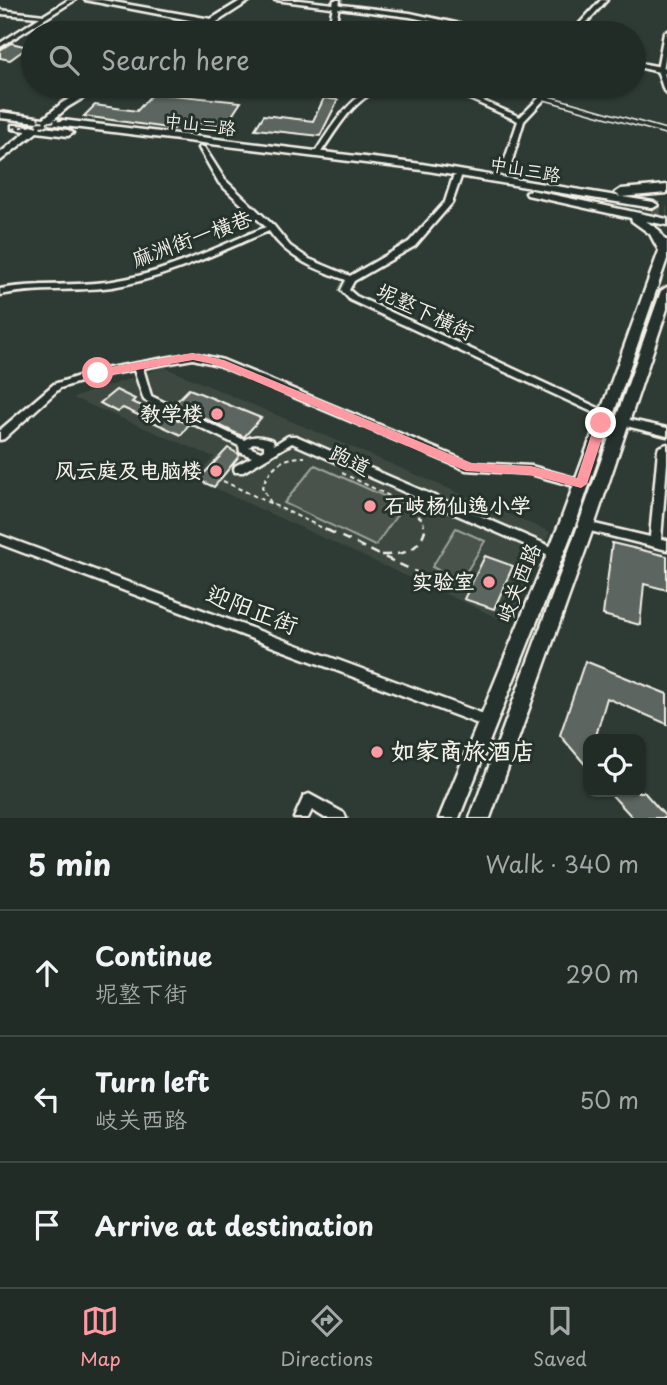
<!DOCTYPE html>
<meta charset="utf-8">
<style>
:root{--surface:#222c27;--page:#2a342f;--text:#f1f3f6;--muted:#a2a7a7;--line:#3f4844;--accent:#ff9aa2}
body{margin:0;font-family:"Playpen Sans","LXGW WenKai TC",sans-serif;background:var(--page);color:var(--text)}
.controls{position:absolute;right:21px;bottom:21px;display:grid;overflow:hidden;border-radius:14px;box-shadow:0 2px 5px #0004}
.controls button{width:63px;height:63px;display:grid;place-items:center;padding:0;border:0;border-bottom:2px solid var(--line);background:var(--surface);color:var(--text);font:35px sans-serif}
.stop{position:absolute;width:21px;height:21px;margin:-16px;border:5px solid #ff9aa2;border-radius:50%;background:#fff}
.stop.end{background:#ff9aa2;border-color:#fff;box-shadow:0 2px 7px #0008}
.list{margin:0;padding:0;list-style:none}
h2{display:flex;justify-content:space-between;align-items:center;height:91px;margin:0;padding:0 28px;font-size:30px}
h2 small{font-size:23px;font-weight:400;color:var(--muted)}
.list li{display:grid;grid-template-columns:46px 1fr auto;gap:21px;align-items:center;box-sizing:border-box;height:126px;padding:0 28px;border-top:2px solid var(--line)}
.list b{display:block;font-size:26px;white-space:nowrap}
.list p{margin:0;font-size:23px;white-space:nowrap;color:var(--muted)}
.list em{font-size:23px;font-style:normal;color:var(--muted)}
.icon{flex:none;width:38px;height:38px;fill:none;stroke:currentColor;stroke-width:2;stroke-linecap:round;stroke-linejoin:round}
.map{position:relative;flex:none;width:667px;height:818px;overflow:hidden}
.search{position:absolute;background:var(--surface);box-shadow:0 2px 5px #0004;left:21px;right:21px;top:21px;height:77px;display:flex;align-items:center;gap:18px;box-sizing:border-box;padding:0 24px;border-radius:38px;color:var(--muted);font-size:26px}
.sheet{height:469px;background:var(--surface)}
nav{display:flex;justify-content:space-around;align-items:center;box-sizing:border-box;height:98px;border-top:2px solid var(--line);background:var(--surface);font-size:19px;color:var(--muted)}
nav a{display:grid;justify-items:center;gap:4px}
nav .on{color:var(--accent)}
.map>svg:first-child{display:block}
.built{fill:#3c4841}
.green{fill:#48524c;stroke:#9ea29a;stroke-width:2}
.building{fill:#5c655e;stroke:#f4f1e8;stroke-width:2}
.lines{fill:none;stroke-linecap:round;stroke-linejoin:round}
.secondary-tunnel{stroke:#4c564f;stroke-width:10;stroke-dasharray:10 5;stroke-linecap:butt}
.lane-casing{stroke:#f4f1e8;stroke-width:7}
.street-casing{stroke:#f4f1e8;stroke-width:5}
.secondary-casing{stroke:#f4f1e8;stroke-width:5}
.primary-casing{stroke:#f4f1e8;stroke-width:5}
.path-far1{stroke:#f4f1e8;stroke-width:2;stroke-dasharray:4.5 3.5;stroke-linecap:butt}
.path{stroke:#f4f1e8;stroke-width:2.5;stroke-dasharray:9 7;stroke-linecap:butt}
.lane{stroke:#26332d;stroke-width:3.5}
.street{fill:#26332d;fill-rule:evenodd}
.secondary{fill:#26332d;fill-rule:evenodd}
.primary{fill:#26332d;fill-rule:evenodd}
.path-bridge{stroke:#f4f1e8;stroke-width:2;stroke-dasharray:4.5 3.5;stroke-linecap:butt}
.route{fill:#ff9aa2}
.poi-dot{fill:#ff9aa2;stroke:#26332d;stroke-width:2.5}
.labels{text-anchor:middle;stroke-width:6;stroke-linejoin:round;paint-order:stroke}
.far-street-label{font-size:18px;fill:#f4f1e8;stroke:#26332d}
.street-label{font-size:21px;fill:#f4f1e8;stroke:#26332d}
.poi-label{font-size:21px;font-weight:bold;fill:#f4f1e8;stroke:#26332d;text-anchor:end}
.near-street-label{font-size:24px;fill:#f4f1e8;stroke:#26332d}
.near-poi-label{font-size:24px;font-weight:bold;fill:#f4f1e8;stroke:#26332d;text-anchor:start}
</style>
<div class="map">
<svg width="667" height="818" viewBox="0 0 667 818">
<rect width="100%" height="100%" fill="#2e3b34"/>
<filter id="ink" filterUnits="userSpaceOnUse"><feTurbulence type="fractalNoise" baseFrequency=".0143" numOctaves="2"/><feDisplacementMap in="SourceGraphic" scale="14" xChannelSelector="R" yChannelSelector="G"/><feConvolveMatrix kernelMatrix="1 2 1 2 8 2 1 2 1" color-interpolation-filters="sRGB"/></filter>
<g filter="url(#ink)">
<!-- built -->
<polygon class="built" points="164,367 550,532 511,624 195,479 214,457 73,398"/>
<!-- green -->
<g class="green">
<polygon points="315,465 404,505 375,546 284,503"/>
<polygon points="456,528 485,541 461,581 432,567"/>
</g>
<!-- building -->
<g class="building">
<polygon points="11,43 28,47 10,60 0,58 0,50"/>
<polygon points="153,93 241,102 225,126 181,121 174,129 84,116 95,105 137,111"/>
<polygon points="324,98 338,100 320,136 255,129 264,115 313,121"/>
<polygon points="189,389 197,392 261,418 244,437 174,404"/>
<polygon points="116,390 135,399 132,402 189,424 181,435 123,408 117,412 100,403"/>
<polygon points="228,448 240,455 214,487 198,480"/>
<polygon points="612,543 667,556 667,590 644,584 640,625 603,615"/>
<polygon points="485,556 513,566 494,609 464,599"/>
<polygon points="585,661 667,694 667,724 607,698 595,739 588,739 588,768 560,735"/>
<polygon points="609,792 644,792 667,818 633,818"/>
</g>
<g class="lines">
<!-- secondary-tunnel -->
<polyline class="secondary-tunnel" points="651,211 667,212"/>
<defs>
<polyline id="lane" points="543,97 667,132"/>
<g id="street">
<polygon points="68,0 75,0 0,47 0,43 40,17 0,14 0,10 44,15"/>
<polygon points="334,0 340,0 336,22 341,33 335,33 330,22"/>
<polygon points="601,0 607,0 577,33 571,33"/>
<polygon points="667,31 667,48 663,70 667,82 667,93 664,91 657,70 664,33"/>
<path d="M380,86h9c-6,3 -14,5 -20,9 -22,14 -35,39 -50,60h-4l-1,-1c17,-26 35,-59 66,-68z"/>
<polygon points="441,86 449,86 520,117 551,86 557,86 524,121 508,174 504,176 500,174 518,121"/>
<path d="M200,147h4l21,33 49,46 16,20 19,13 41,17 59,-34 36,-40 8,-25 4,-2h3l1,2 -9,26 -37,43 -61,35 -5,9 7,6 251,116 2,2 -2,2h-6l-251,-116 -9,-10 5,-10c-30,-11 -58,-21 -77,-49 -51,21 -101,47 -157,56 -37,5 -75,0 -112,8v-6c38,-7 76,-2 113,-8 54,-8 103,-34 153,-54l-47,-44 -20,-35z"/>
<path d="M193,353l30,7 248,103 60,3 54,15 1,3 -1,3 -4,1 -50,-14 -65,-4 -248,-105 -25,-6 -50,9 8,28 93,44c10,-5 18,-4 29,0l1,5 14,-9h8l263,114 2,3 -2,3 -4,2 -4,-2 -259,-113 -49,29h-8l-1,-3 1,-3 17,-9 -12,-5 -1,-6 -95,-46 -10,-30 -35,6 -39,12 -56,51 -4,1v-10l54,-46 44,-14zM254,443l10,2v5l-3,2 -12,-5z"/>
<polygon points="621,418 667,428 667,436 618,424 616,422 618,420"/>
<polygon points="667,444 667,463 661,539 667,540 667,550 582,529 581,526 582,523 586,522 650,537 658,450 659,447"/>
<polygon points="0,535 489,716 494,718 496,722 494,726 489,728 0,544"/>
<polygon points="309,794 344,813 346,818 325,818 312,810 308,818 294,818 304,796"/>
</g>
<g id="secondary">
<polygon points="85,0 102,0 211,19 242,0 251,0 200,33 191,33 205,23"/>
<polygon points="275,0 299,0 410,13 501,33 487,33 410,17"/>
<polygon points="634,62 667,68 667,74 634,66"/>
<polygon points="93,86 103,86 68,107 54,119 422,164 653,202 658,205 653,208 422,170 48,124 43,127 68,130 73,133 68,136 37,132 0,161 0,153 27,131 12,129 12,125 33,126 38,122 0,118 0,112 44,118 62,103"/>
<polygon points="531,190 667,219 667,225 646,221 659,230 665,240 667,240 667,259 577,520 459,818 439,818 561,520 659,251 650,234 632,221 631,218 527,195 526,193"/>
<polygon points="667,287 667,309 594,526 490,818 470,818 578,526 661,291"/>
</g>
<polygon id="primary" points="667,185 667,193 621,197 615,193 621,189"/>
</defs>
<!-- lane casing -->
<use href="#lane" class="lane-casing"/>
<!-- street casing -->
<use href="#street" class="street-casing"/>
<!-- secondary casing -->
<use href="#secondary" class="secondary-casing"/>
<!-- primary casing -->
<use href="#primary" class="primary-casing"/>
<!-- path-far1 -->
<g class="path-far1">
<polyline points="342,473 404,503 423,520 425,532"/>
<polyline points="223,481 331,532"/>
<path d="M271,503l-9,-16c9,-21 19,-30 43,-30"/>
</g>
<!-- path -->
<g class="path">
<polyline points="327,530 452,589"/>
<path d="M381,555c22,0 37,-3 44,-25"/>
</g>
<!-- lane -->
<use href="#lane" class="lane"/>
<!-- street -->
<use href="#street" class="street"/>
<!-- secondary -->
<use href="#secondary" class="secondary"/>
<!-- primary -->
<use href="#primary" class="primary"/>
<!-- path-bridge -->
<g class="path-bridge">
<polyline points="38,115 39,121"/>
<polygon points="39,121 49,122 43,127 34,125"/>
<polyline points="50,122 66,119"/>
<polyline points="12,129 33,125"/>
</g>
</g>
</g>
<!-- route -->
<polygon class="route" points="193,353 224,360 471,463 531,466 577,478 595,423 601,419 607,423 587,484 581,488 531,475 466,471 217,365 193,360 98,377 93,373 98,369"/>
<!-- markers -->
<g class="poi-dot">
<circle cx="217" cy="414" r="7"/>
<circle cx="216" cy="471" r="7"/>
<circle cx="370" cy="506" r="7"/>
<circle cx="489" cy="582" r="7"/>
<circle cx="377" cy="752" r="7"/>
</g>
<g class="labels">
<!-- far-street labels -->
<g class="far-street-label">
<text transform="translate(200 125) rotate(7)" y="6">中山二路</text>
<text transform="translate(525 170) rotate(10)" y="6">中山三路</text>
</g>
<!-- street labels -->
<g class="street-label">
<text transform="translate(192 239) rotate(-20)" y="7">麻洲街一橫巷</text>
<text transform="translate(425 312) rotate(25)" y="7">坭墪下橫街</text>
<text transform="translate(350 461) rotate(26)" y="7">跑道</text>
<text transform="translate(519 583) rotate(-68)" y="7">岐关西路</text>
</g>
<!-- poi labels -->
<g class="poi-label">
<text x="203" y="421">教学楼</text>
<text x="202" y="478">风云庭及电脑楼</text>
<text x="384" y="513" text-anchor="start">石岐杨仙逸小学</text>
<text x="475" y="589">实验室</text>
</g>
<!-- near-street labels -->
<g class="near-street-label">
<text transform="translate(252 610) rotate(21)" y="8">迎阳正街</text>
</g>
<!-- near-poi labels -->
<g class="near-poi-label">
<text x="391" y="760">如家商旅酒店</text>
</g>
</g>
</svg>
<div class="controls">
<button><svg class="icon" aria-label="locate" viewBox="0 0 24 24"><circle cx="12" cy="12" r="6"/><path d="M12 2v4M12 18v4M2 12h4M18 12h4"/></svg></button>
</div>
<div class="stop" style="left:98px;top:373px"></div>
<div class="stop end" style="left:601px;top:423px"></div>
<div class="search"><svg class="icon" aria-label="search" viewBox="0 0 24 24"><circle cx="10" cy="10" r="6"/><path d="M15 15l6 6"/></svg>Search here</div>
</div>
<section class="sheet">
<h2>5 min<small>Walk · 340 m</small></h2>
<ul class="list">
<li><svg class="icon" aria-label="ahead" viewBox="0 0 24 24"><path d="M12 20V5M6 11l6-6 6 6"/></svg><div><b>Continue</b><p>坭墪下街</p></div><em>290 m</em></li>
<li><svg class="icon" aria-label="left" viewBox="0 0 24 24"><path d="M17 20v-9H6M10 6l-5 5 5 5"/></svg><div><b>Turn left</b><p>岐关西路</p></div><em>50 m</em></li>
<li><svg class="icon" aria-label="arrive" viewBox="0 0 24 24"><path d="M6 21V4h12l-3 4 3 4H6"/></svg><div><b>Arrive at destination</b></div></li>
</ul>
</section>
<nav>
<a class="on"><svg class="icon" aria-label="map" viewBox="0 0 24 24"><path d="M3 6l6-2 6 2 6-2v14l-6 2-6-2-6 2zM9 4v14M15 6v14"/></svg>Map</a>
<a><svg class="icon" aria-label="directions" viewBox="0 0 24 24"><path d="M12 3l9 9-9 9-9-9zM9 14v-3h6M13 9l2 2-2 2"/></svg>Directions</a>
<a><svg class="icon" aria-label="saved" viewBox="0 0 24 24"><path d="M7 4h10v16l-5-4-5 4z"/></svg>Saved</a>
</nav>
